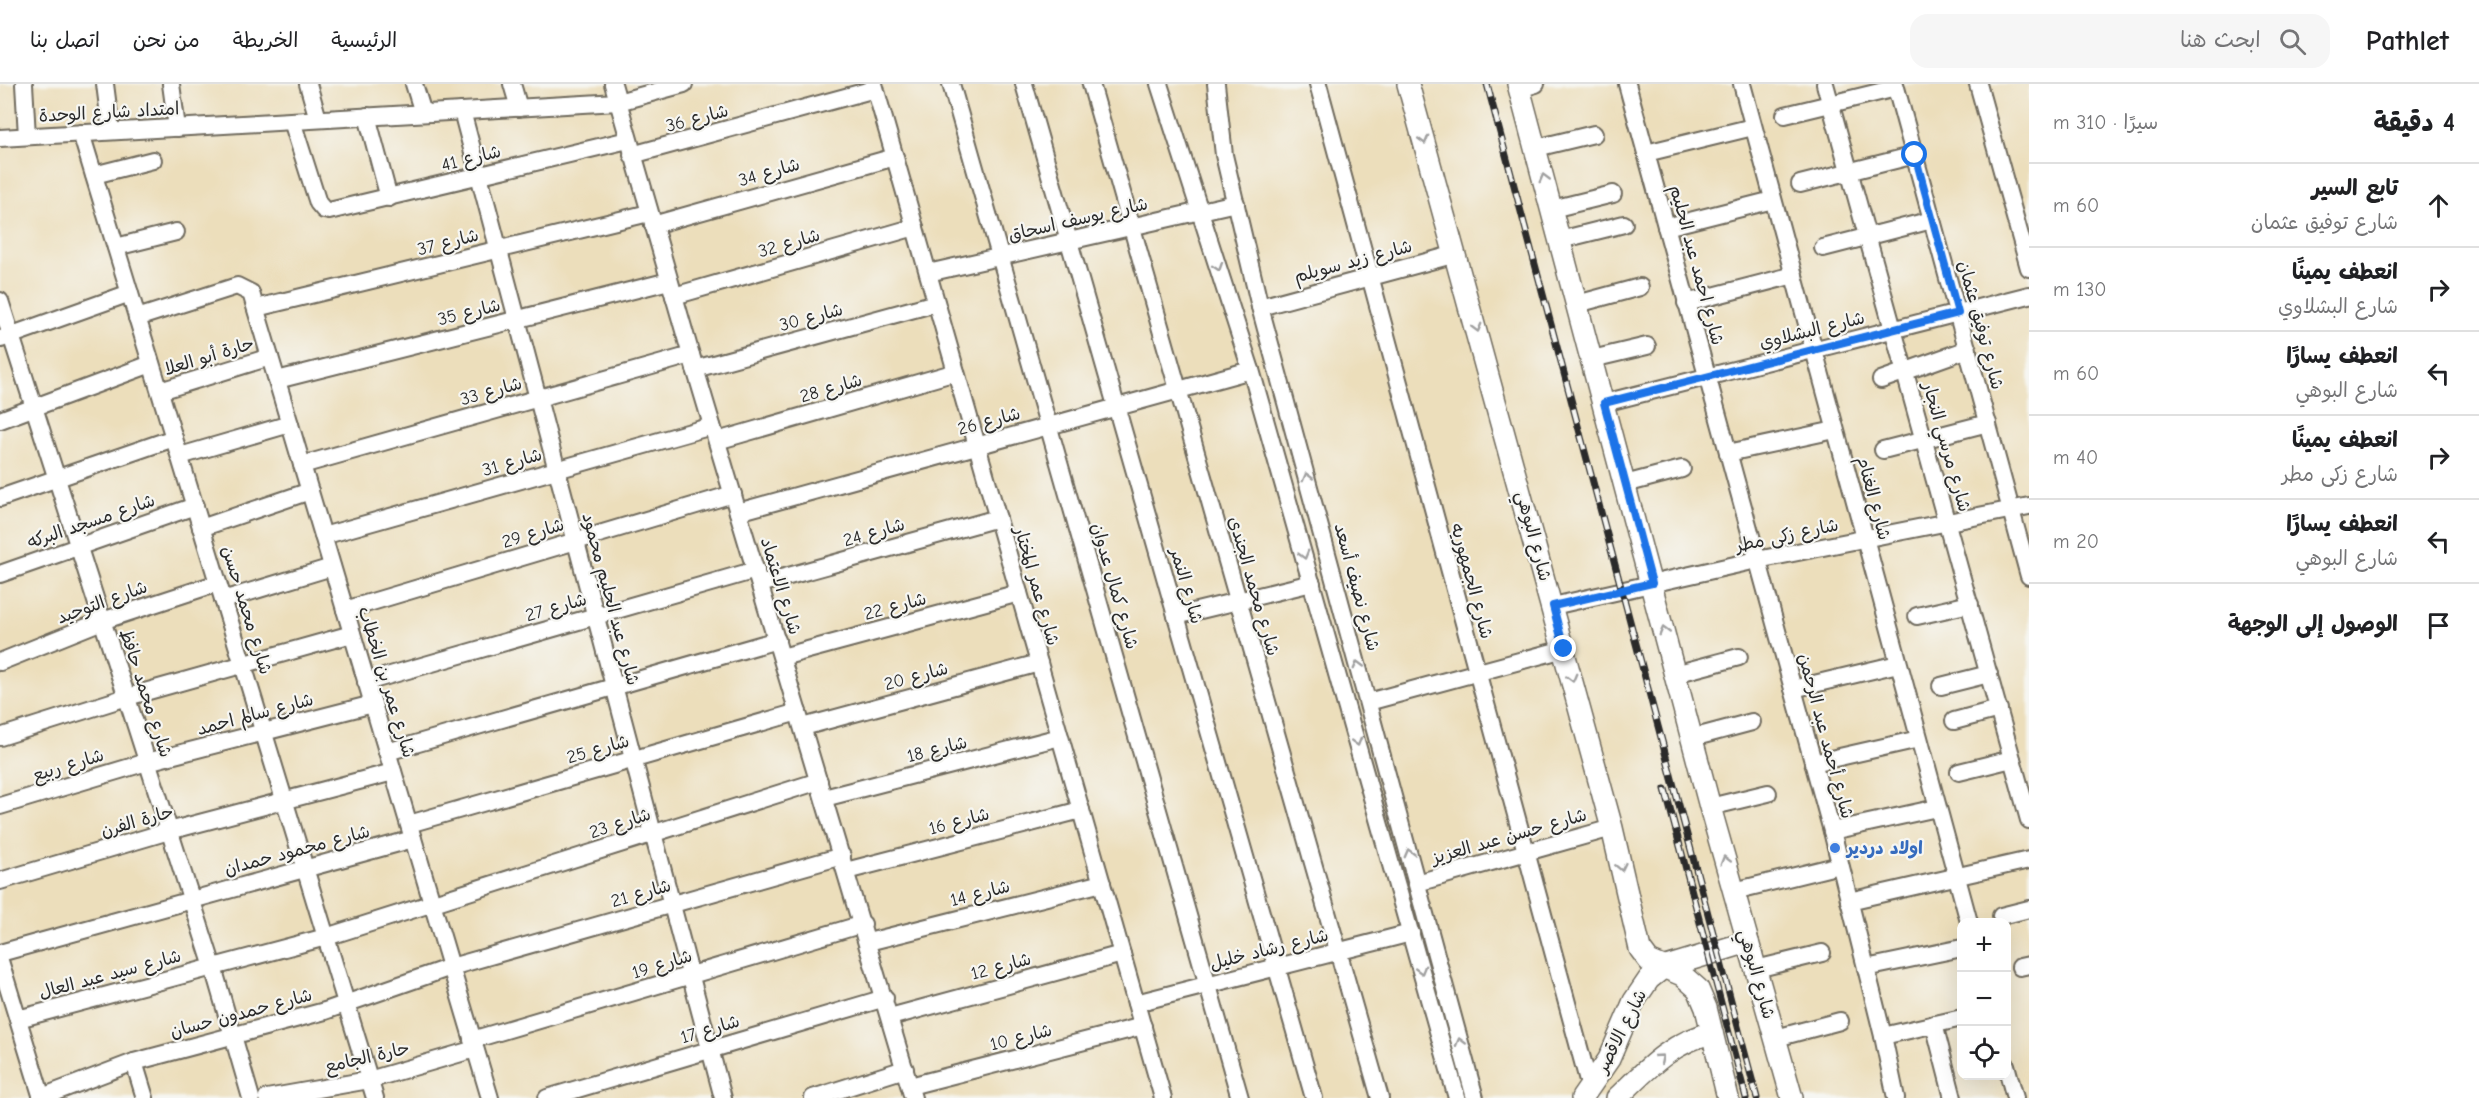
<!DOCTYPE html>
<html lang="ar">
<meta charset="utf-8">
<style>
:root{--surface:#fff;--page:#f6f6f6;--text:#202124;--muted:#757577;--line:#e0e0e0}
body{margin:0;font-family:"Comic Neue","Playpen Sans Arabic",sans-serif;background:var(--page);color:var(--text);direction:rtl}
.controls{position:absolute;right:18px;bottom:18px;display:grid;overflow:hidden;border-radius:12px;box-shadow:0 6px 24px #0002}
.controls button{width:54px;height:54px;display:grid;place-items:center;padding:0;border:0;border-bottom:2px solid var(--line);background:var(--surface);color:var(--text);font:30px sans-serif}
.stop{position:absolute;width:18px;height:18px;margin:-14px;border:4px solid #1a73e8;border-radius:50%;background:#fff}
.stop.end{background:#1a73e8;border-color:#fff;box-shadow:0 2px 6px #0008}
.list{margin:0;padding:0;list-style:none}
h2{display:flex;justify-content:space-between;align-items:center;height:78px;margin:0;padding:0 24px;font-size:26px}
h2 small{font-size:20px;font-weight:400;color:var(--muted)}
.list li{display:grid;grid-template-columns:39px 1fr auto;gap:18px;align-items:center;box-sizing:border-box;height:84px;padding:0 24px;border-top:2px solid var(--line)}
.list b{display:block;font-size:22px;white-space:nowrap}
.list p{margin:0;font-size:20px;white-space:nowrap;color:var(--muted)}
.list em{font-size:20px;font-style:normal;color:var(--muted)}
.icon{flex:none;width:33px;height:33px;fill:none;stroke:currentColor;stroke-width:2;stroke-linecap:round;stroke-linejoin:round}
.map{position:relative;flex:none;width:2029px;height:1014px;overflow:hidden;direction:ltr}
header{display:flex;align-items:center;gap:36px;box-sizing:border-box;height:84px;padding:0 30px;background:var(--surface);border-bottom:2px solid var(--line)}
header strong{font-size:28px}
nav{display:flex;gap:33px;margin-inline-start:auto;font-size:21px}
.search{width:420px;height:54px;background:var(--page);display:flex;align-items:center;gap:15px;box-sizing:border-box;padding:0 21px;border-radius:18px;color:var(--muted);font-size:22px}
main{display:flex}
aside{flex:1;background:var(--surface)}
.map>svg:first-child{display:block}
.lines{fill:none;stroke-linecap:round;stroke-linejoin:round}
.minor-casing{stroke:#6f6a5d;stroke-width:20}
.tertiary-casing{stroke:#6f6a5d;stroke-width:24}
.minor{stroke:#fff;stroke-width:16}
.tertiary{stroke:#fff;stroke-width:21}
.rail-casing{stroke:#2b2b2b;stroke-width:7}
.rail{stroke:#f6f6f2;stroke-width:4.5;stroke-dasharray:14;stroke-linecap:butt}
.oneway{stroke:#a0a0a0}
.route{stroke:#1a73e8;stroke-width:8}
.shop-dot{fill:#3f7fe0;stroke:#f6f6f2;stroke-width:2}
.labels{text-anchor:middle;stroke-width:4.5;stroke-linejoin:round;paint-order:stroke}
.street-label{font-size:18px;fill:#2b2b2b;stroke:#f6f6f2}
.shop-label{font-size:18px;font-weight:bold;fill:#366cbe;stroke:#f6f6f2;text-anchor:start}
</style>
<header>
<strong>Pathlet</strong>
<div class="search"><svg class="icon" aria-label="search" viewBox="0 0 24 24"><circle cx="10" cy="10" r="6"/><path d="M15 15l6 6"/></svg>ابحث هنا</div>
<nav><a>الرئيسية</a><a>الخريطة</a><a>من نحن</a><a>اتصل بنا</a></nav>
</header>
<main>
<aside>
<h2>4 دقيقة<small>سيرًا · 310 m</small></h2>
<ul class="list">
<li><svg class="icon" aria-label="ahead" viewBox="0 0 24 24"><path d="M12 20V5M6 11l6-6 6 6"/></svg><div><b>تابع السير</b><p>شارع توفيق عثمان</p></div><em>60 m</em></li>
<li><svg class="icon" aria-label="right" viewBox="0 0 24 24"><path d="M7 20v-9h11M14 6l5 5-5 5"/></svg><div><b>انعطف يمينًا</b><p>شارع البشلاوي</p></div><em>130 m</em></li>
<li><svg class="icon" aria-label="left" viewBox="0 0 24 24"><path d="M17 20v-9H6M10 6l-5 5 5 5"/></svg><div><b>انعطف يسارًا</b><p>شارع البوهي</p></div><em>60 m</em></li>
<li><svg class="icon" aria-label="right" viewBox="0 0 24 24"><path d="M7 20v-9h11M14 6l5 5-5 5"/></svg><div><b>انعطف يمينًا</b><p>شارع زكى مطر</p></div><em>40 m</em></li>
<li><svg class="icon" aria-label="left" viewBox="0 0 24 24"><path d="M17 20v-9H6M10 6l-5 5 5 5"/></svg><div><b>انعطف يسارًا</b><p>شارع البوهي</p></div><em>20 m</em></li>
<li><svg class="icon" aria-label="arrive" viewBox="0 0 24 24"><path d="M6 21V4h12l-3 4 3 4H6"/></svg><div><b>الوصول إلى الوجهة</b></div></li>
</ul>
</aside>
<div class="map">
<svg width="2029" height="1014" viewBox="0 0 2029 1014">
<rect width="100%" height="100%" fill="#f6f6f2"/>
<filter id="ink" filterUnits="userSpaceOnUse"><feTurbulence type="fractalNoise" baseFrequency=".0167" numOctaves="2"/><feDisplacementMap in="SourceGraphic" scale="12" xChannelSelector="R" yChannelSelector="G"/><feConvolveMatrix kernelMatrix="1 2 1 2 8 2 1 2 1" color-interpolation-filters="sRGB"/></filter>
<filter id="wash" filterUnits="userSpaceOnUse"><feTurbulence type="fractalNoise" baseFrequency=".008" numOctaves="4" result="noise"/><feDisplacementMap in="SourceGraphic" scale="24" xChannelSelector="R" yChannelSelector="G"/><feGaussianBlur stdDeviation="1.35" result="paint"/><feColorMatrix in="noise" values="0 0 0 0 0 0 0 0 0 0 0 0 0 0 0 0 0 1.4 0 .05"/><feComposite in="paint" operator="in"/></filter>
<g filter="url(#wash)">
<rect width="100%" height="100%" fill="#ecdebb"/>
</g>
<g filter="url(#ink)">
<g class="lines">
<defs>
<g id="minor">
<polyline points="24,0 27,52"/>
<polyline points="105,0 111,47"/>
<polyline points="171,0 177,44"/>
<polyline points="308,0 318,35"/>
<polyline points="414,0 423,29"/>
<polyline points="512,0 519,24"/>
<polyline points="613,0 691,271 913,1014"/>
<polyline points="874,0 1163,1014"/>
<polyline points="951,0 1240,1014"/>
<polyline points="1024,0 1314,1014"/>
<polyline points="1091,0 1380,1014"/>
<polyline points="1159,0 1251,286 1457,1014"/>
<polyline points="1216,0 1224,71 1260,223 1475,1014"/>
<polyline points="1318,0 1590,1004"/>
<polyline points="1627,0 1832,747 1883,952 1896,1014"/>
<polyline points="1742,0 1969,838"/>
<polyline points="1825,0 2029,736"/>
<polyline points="1895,0 2029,492"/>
<polyline points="1978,0 2029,184"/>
<polyline points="1519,5 1536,0"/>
<polyline points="462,27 723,1014"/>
<polyline points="1785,31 1896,4"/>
<polyline points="367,32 389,114"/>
<polyline points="292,37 318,119 324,126 329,127 628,56"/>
<polyline points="81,49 375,1014"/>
<polyline points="0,54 618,18 684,0"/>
<polyline points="1536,64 1594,50"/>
<polyline points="1646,69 1753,43"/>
<polyline points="632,71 875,5"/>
<polyline points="94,91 153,76"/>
<polyline points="1800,100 1915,71"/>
<polyline points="1552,125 1613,110"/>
<polyline points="653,141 895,73"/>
<polyline points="1666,143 1773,116"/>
<polyline points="1560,156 1624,140"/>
<polyline points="116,163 176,148"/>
<polyline points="1823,164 1932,136"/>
<polyline points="928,189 1236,119"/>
<polyline points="674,212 915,143"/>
<polyline points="0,217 213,883 251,1014"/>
<polyline points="1686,219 1794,191"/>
<polyline points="1577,220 1640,203"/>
<polyline points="1260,223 1456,170"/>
<polyline points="256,224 649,129"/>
<polyline points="137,234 237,202 251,209 490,1014"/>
<polyline points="1,255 130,209"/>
<polyline points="1592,275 1647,262"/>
<polyline points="695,285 936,219"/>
<polyline points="277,296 669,197"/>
<polyline points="1881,296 1968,265"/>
<polyline points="160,307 270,273"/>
<polyline points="1604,319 2029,211"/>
<polyline points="0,336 151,280"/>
<polyline points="717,357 956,288"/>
<polyline points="1883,366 1988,339"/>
<polyline points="1728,369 1835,346"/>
<polyline points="180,372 290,340"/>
<polyline points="302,381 691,271"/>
<polyline points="1625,400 1682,385"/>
<polyline points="0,414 174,354"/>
<polyline points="738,428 1251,286"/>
<polyline points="201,444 310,407"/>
<polyline points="323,452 712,342"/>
<polyline points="0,490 195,422"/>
<polyline points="760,500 998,434"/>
<polyline points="223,516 332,483"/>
<polyline points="1553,522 1757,476 2029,422"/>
<polyline points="345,526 733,410"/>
<polyline points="1176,532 1312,499"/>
<polyline points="1917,532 1970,520"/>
<polyline points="782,573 1019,509"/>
<polyline points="0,578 102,537 218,499"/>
<polyline points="1675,590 1739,573"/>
<polyline points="366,598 756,486"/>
<polyline points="1941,602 1989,590"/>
<polyline points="1793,605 1898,580"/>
<polyline points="1368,618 1564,565"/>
<polyline points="1954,637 1999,625"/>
<polyline points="803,643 1039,579"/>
<polyline points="0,653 127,613 352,550"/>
<polyline points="1692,654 1752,638"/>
<polyline points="387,668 777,556"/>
<polyline points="1813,679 1919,655"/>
<polyline points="1959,688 2012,675"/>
<polyline points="824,714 1060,653"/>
<polyline points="0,722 147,678 373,620"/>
<polyline points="1710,723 1768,709"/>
<polyline points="409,740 798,628"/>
<polyline points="1832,747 1937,724"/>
<polyline points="846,787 1081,726"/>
<polyline points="0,797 169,747 393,688"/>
<polyline points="1417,799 1612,744"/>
<polyline points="1734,807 1840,781"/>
<polyline points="1849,817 2029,776"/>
<polyline points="2001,832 2029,825"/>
<polyline points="868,858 1102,799"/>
<polyline points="0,869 413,755"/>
<polyline points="0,877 42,1014"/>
<polyline points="2020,883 2029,881"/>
<polyline points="1866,884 1962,864"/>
<polyline points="1756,885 1822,869"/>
<polyline points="1136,919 1411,849"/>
<polyline points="890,933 1122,870"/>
<polyline points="18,935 326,853 819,697"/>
<polyline points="1934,940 1953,1014"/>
<polyline points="1883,952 1962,934"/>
<polyline points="1776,954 1840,937"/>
<polyline points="472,956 863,840"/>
<polyline points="134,978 145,1014"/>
<polyline points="2006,981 2015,1014"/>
<polyline points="910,1002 1143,942"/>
<polyline points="42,1013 134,978 325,927 451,883 842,772"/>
<polyline points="267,1014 369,996 475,965"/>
<polyline points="547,1014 885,914"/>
<polyline points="813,1014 905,985"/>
</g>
<g id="tertiary">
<polyline points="1408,0 1612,744 1640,865 1649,877 1682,891 1698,905 1706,924 1728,1014"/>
<polyline points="1518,0 1710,723 1792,1014"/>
<polyline points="1582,1014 1609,975 1634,917 1649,895 1663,884 1748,858"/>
<path d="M1617,1014c29,-28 54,-56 95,-65"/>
</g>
</defs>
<!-- minor casing -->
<use href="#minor" class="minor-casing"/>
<!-- tertiary casing -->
<use href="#tertiary" class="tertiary-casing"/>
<!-- minor -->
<use href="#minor" class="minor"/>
<!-- tertiary -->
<use href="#tertiary" class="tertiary"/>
<defs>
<g id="rail">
<polyline points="1487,0 1757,1014"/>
<polyline points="1665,705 1746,1014"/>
</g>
</defs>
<!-- rail casing -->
<use href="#rail" class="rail-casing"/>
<!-- rail -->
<use href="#rail" class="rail"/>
</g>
<!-- one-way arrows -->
<defs><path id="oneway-chevron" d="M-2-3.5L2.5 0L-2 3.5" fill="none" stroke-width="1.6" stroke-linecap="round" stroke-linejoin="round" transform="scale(1.5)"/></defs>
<g class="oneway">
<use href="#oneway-chevron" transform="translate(1424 56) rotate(74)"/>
<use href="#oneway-chevron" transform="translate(1544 94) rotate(-105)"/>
<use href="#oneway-chevron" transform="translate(1218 183) rotate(72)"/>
<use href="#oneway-chevron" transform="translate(1477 244) rotate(75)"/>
<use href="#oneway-chevron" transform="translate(1307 393) rotate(-105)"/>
<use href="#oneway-chevron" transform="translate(1304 471) rotate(74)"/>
<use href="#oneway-chevron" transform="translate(1664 547) rotate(-105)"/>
<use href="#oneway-chevron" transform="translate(1358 581) rotate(-105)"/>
<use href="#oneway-chevron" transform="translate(1572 594) rotate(75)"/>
<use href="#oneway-chevron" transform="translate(1357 658) rotate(74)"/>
<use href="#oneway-chevron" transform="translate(1409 769) rotate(-105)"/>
<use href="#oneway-chevron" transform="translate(1725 776) rotate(-106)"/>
<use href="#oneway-chevron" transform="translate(1621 783) rotate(78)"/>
<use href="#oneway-chevron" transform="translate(1421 886) rotate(74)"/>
<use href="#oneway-chevron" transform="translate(1460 958) rotate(-105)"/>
<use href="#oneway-chevron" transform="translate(1660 974) rotate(-41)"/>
</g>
</g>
<g class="lines" filter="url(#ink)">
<!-- route -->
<polyline class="route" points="1564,565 1553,522 1652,499 1604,319 1958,229 1915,71"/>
</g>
<!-- markers -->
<circle class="shop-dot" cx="1835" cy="764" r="6"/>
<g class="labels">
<!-- street labels -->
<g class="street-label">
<text transform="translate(109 28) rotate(-3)" y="6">امتداد شارع الوحدة</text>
<text transform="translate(697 34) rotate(-15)" y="6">شارع 36</text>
<text transform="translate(471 74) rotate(-14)" y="6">شارع 41</text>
<text transform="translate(769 88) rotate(-16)" y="6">شارع 34</text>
<text transform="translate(1078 135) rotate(-13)" y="6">شارع يوسف اسحاق</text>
<text transform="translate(448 158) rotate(-14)" y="6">شارع 37</text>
<text transform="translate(789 159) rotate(-16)" y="6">شارع 32</text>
<text transform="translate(1353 177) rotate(-15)" y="6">شارع زيد سويلم</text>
<text transform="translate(1697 181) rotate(75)" y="6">شارع احمد عبد الحليم</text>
<text transform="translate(469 228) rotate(-14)" y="6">شارع 35</text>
<text transform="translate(811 233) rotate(-15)" y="6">شارع 30</text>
<text transform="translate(1981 241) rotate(75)" y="6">شارع توفيق عثمان</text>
<text transform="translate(1812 246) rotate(-14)" y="6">شارع البشلاوي</text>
<text transform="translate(209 272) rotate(-17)" y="6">حارة أبو العلا</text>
<text transform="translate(831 304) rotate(-16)" y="6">شارع 28</text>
<text transform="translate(491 307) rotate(-16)" y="6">شارع 33</text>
<text transform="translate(989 337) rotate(-15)" y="6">شارع 26</text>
<text transform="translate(1947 363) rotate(74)" y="6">شارع مرسي النجار</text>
<text transform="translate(512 378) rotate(-16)" y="6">شارع 31</text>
<text transform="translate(1874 414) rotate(75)" y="6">شارع الغنام</text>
<text transform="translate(91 437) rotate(-19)" y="6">شارع مسجد البركه</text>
<text transform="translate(874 448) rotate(-16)" y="6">شارع 24</text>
<text transform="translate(533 449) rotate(-17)" y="6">شارع 29</text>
<text transform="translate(1787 451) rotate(-12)" y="6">شارع زكى مطر</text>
<text transform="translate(1534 452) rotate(75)" y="6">شارع البوهي</text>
<text transform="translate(1472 497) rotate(75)" y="6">شارع الجمهوريه</text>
<text transform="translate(781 502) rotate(73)" y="6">شارع الاعتماد</text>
<text transform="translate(1037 502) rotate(74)" y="6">شارع عمر المختار</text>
<text transform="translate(1115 502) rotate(74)" y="6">شارع كمال عدوان</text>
<text transform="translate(1187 502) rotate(74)" y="6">شارع النمر</text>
<text transform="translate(1254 502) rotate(74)" y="6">شارع محمد الجندى</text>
<text transform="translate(1357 503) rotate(75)" y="6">شارع نصيف أسعد</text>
<text transform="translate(611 515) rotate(75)" y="6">شارع عبد الحليم محمود</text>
<text transform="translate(102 518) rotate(-20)" y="6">شارع التوحيد</text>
<text transform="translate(895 522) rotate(-15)" y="6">شارع 22</text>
<text transform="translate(556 523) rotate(-16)" y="6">شارع 27</text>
<text transform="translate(247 526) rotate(73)" y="6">شارع محمد حسن</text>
<text transform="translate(916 592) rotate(-15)" y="6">شارع 20</text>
<text transform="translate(387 598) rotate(73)" y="6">شارع عمر بن الخطاب</text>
<text transform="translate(146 609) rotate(72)" y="6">شارع محمد حافظ</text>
<text transform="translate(255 630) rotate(-15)" y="6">شارع سالم احمد</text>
<text transform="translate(1826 652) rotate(75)" y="6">شارع أحمد عبد الرحمن</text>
<text transform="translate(598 665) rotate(-16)" y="6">شارع 25</text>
<text transform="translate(937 665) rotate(-14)" y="6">شارع 18</text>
<text transform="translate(68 681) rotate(-17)" y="6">شارع ربيع</text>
<text transform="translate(137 737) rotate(-16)" y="6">حارة الفرن</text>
<text transform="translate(959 737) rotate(-15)" y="6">شارع 16</text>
<text transform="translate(620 739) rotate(-18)" y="6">شارع 23</text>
<text transform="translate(1509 752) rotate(-16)" y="6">شارع حسن عبد العزيز</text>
<text transform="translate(297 766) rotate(-15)" y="6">شارع محمود حمدان</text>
<text transform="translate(641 809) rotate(-16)" y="6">شارع 21</text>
<text transform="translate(980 809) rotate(-14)" y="6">شارع 14</text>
<text transform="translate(1269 865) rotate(-14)" y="6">شارع رشاد خليل</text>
<text transform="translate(662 880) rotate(-17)" y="6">شارع 19</text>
<text transform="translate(1001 882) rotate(-15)" y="6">شارع 12</text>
<text transform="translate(110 890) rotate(-15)" y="6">شارع سيد عبد العال</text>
<text transform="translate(1757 890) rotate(74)" y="6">شارع البوهي</text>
<text transform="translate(241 929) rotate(-15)" y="6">شارع حمدون حسان</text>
<text transform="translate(710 945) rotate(-17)" y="6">شارع 17</text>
<text transform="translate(1621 947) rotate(-63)" y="6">شارع الاقصر</text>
<text transform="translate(1021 953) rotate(-14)" y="6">شارع 10</text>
<text transform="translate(367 973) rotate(-13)" y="6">حارة الجامع</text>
</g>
<!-- shop labels -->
<g class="shop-label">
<text x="1847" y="770">اولاد دردير</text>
</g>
</g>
</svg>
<div class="controls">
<button>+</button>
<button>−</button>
<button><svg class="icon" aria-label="locate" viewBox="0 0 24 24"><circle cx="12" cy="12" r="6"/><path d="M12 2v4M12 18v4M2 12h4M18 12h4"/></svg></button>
</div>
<div class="stop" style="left:1915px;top:71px"></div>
<div class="stop end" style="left:1564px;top:565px"></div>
</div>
</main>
